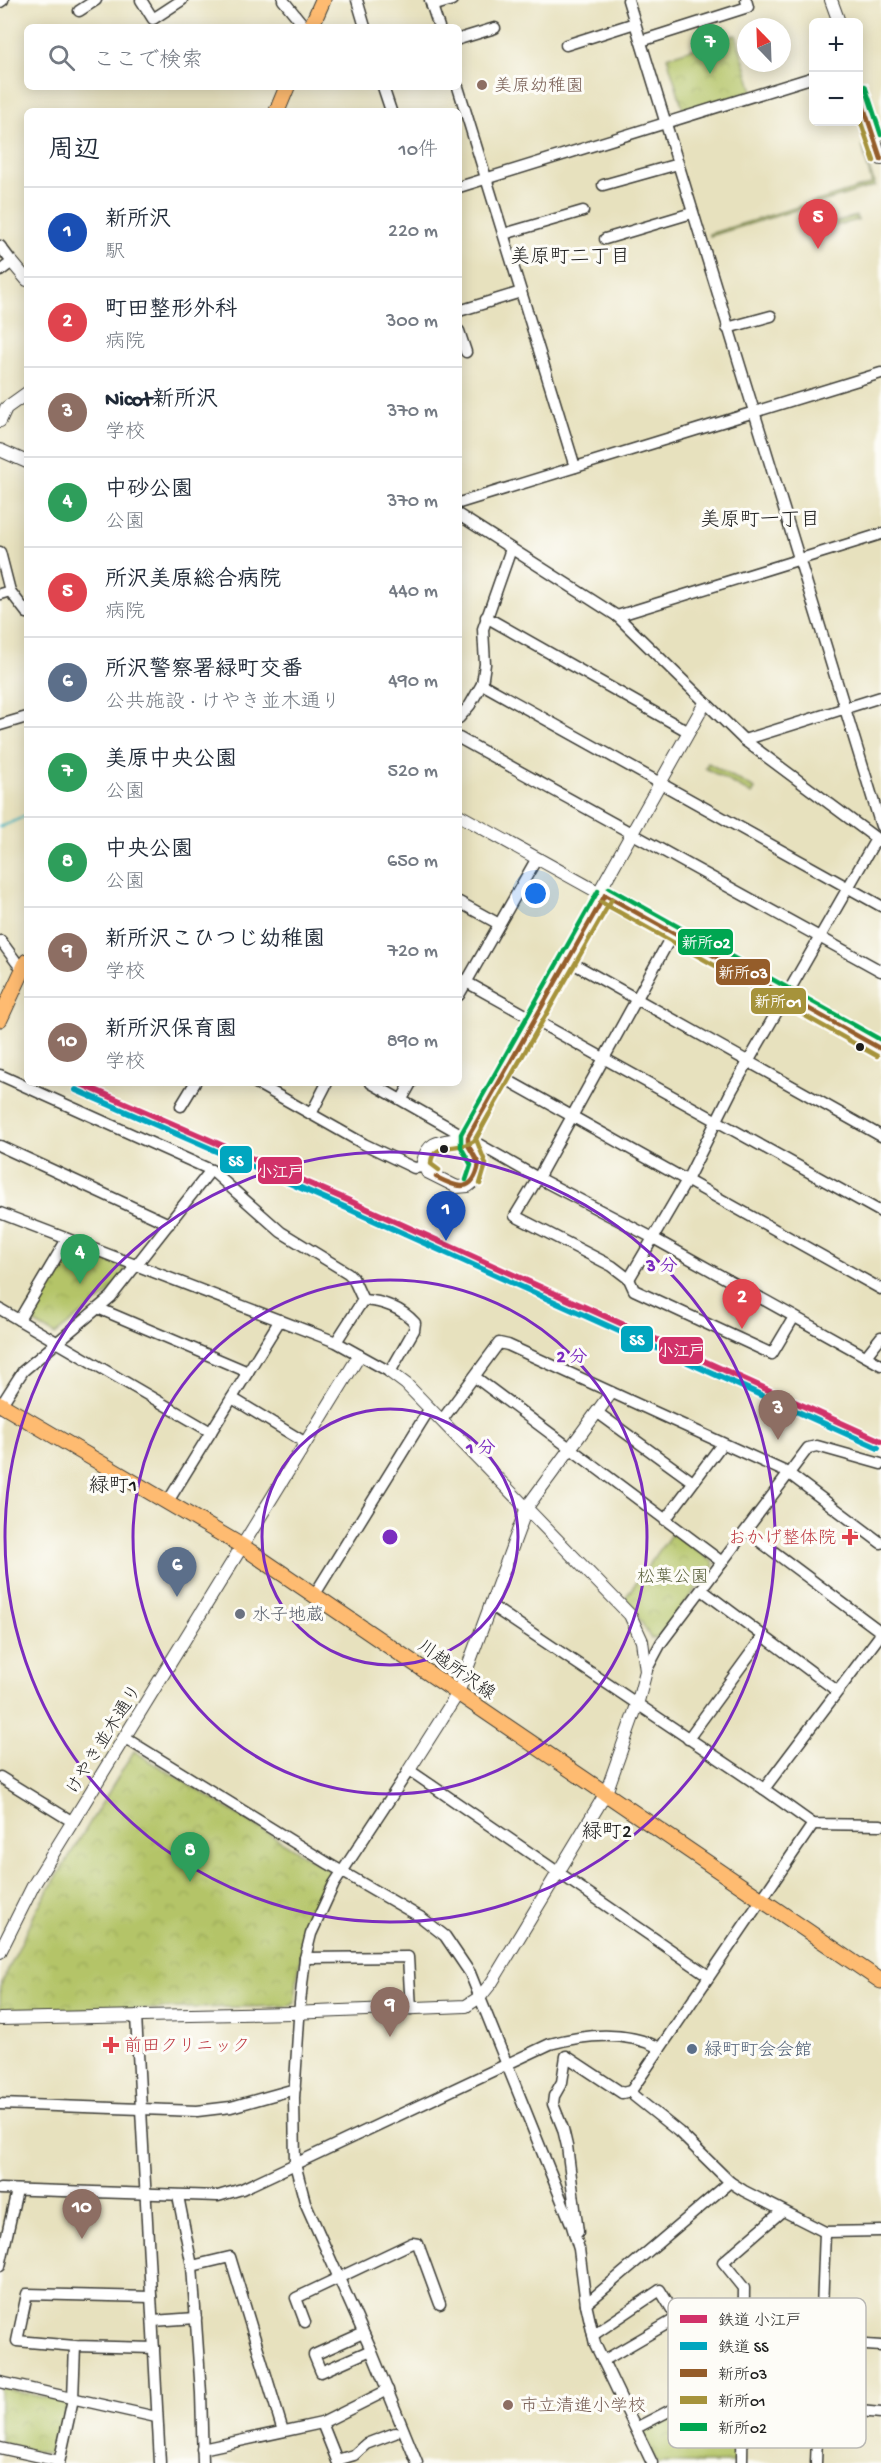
<!DOCTYPE html>
<html lang="ja">
<meta charset="utf-8">
<style>
:root{--surface:#fff;--page:#f6f6f7;--text:#1f2937;--muted:#747a83;--line:#e0e1e3;--accent:#0f766e}
body{margin:0;font-family:"Gochi Hand","Klee One",sans-serif;background:var(--page);color:var(--text)}
.controls{position:absolute;right:18px;top:18px;display:grid;overflow:hidden;border-radius:9px;box-shadow:0 3px 15px #0003}
.controls button{width:54px;height:54px;display:grid;place-items:center;padding:0;border:0;border-bottom:2px solid var(--line);background:var(--surface);color:var(--text);font:30px sans-serif}
.compass{position:absolute;left:737px;top:18px;width:54px;height:54px;border-radius:50%;background:var(--surface);box-shadow:0 3px 15px #0003;rotate:337deg}
.you{position:absolute;left:536px;top:894px;width:21px;height:21px;margin:-15px;border:4px solid #fff;border-radius:50%;background:#1a73e8;box-shadow:0 0 0 9px #1a73e833}
.badge{display:grid;place-items:center;width:39px;height:39px;border-radius:50%;background:var(--accent);color:#fff;font-size:20px;font-weight:700}
.pin{position:absolute;translate:-50% -50px;filter:drop-shadow(0 2px 3px #0008)}
.pin::after{content:'';position:absolute;top:32px;width:21px;height:18px;background:inherit;clip-path:polygon(0 0,100% 0,50% 100%)}
.list{margin:0;padding:0;list-style:none}
h2{display:flex;justify-content:space-between;align-items:center;height:78px;margin:0;padding:0 24px;font-size:26px}
h2 small{font-size:20px;font-weight:400;color:var(--muted)}
.list li{display:grid;grid-template-columns:39px 1fr auto;gap:18px;align-items:center;box-sizing:border-box;height:90px;padding:0 24px;border-top:2px solid var(--line)}
.list b{display:block;font-size:22px;white-space:nowrap}
.list p{margin:0;font-size:20px;white-space:nowrap;color:var(--muted)}
.list em{font-size:20px;font-style:normal;color:var(--muted)}
.icon{flex:none;width:33px;height:33px;fill:none;stroke:currentColor;stroke-width:2;stroke-linecap:round;stroke-linejoin:round}
.map{position:relative;flex:none;width:881px;height:2463px;overflow:hidden}
.search{position:absolute;background:var(--surface);box-shadow:0 3px 15px #0003;left:24px;top:24px;width:438px;height:66px;display:flex;align-items:center;gap:15px;box-sizing:border-box;padding:0 21px;border-radius:9px;color:var(--muted);font-size:22px}
.panel{position:absolute;background:var(--surface);box-shadow:0 3px 15px #0003;left:24px;top:108px;width:438px;height:978px;border-radius:9px}
.map>svg:first-child{display:block}
.grass{fill:url(#grass-dots);stroke:#687042;stroke-width:1.5}
.park{fill:url(#park-crowns);stroke:#687042;stroke-width:1.5}
.lines{fill:none;stroke-linecap:round;stroke-linejoin:round}
.stream{stroke:#46b4c0;stroke-width:3}
.minor-casing{stroke:#3a3a34;stroke-width:13}
.tertiary-casing{stroke:#3a3a34;stroke-width:14}
.primary-casing{stroke:#3a3a34;stroke-width:17}
.minor{stroke:#fff;stroke-width:10}
.tertiary{stroke:#fff;stroke-width:12}
.primary{stroke:#febb71;stroke-width:15}
.bus-1-casing{stroke:#fdfcf7;stroke-width:9}
.bus-2-casing{stroke:#fdfcf7;stroke-width:9}
.bus-3-casing{stroke:#fdfcf7;stroke-width:9}
.bus-1{stroke:#955d2a;stroke-width:4.5}
.bus-2{stroke:#a6933b;stroke-width:4.5}
.bus-3{stroke:#00a651;stroke-width:4.5}
.rail-1-casing{stroke:#fdfcf7;stroke-width:10}
.rail-2-casing{stroke:#fdfcf7;stroke-width:10}
.rail-1{stroke:#d13169;stroke-width:6}
.rail-2{stroke:#00a6bf;stroke-width:6}
.ring{fill:none;stroke:#7b2cbf;stroke-width:3}
.education-dot{fill:#8d6e63;stroke:#fdfcf7;stroke-width:2}
.bus-dot{fill:#1c1c1c;stroke:#fdfcf7;stroke-width:2}
.health-dot{fill:#e0444e;stroke:#fdfcf7;stroke-width:2}
.worship-dot{fill:#6b7280;stroke:#fdfcf7;stroke-width:2}
.service-dot{fill:#5c6f8a;stroke:#fdfcf7;stroke-width:2}
.labels{text-anchor:middle;stroke-width:6;stroke-linejoin:round;paint-order:stroke}
.education-label{font-size:18px;fill:#785e54;stroke:#fdfcf7;text-anchor:start}
.health-label{font-size:18px;fill:#be3a42;stroke:#fdfcf7;text-anchor:end}
.park-label{font-size:18px;fill:#595f3a;stroke:#fdfcf7}
.worship-label{font-size:18px;fill:#5b616d;stroke:#fdfcf7;text-anchor:start}
.street-label{font-size:18px;fill:#1c1c1c;stroke:#fdfcf7}
.service-label{font-size:18px;fill:#4e5e75;stroke:#fdfcf7;text-anchor:start}
.neighbourhood-label{font-size:20px;fill:#1c1c1c;stroke:#fdfcf7}
.key{fill:#fdfcf7;stroke:#bab9b5;stroke-width:1.5}
.key-label{font-size:16px;fill:#1c1c1c}
.centre{fill:#7b2cbf;stroke:#fdfcf7;stroke-width:3}
.ring-label{font-size:18px;text-anchor:middle;font-weight:bold;fill:#7b2cbf;stroke:#fdfcf7;stroke-width:6;stroke-linejoin:round;paint-order:stroke}
.line-badge{stroke:#fdfcf7;stroke-width:2}
.badge-label{font-size:16px;text-anchor:middle;font-weight:bold;fill:#fff}
</style>
<div class="map">
<svg width="881" height="2463" viewBox="0 0 881 2463">
<defs>
<pattern id="grass-dots" width="8" height="8" patternUnits="userSpaceOnUse" patternTransform="scale(1.5)"><rect width="8" height="8" fill="#b4c467"/><path d="M2 2h.1M6 6h.1" fill="none" stroke="#9aa859" stroke-width="1.8" stroke-linecap="round"/></pattern>
<pattern id="park-crowns" width="20" height="18" patternUnits="userSpaceOnUse" patternTransform="scale(1.5)"><rect width="20" height="18" fill="#b4c467"/><path d="M2 6a3 3 0 1 1 6 0M12 15a3 3 0 1 1 6 0" fill="none" stroke="#9aa859"/></pattern>
</defs>
<rect width="100%" height="100%" fill="#fdfcf7"/>
<filter id="ink" filterUnits="userSpaceOnUse"><feTurbulence type="fractalNoise" baseFrequency=".0167" numOctaves="2"/><feDisplacementMap in="SourceGraphic" scale="12" xChannelSelector="R" yChannelSelector="G"/><feConvolveMatrix kernelMatrix="1 2 1 2 8 2 1 2 1" color-interpolation-filters="sRGB"/></filter>
<filter id="wash" filterUnits="userSpaceOnUse"><feTurbulence type="fractalNoise" baseFrequency=".008" numOctaves="4" result="noise"/><feDisplacementMap in="SourceGraphic" scale="24" xChannelSelector="R" yChannelSelector="G"/><feGaussianBlur stdDeviation="1.35" result="paint"/><feColorMatrix in="noise" values="0 0 0 0 0 0 0 0 0 0 0 0 0 0 0 0 0 1.4 0 .05"/><feComposite in="paint" operator="in"/></filter>
<g filter="url(#wash)">
<rect width="100%" height="100%" fill="#e7e1be"/>
<!-- grass -->
<g class="grass">
<polygon points="862,145 875,186 710,236 709,234 872,184"/>
<polygon points="856,216 858,220 824,229 824,226"/>
<polygon points="708,763 755,789 752,794 705,768"/>
</g>
<!-- park -->
<g class="park">
<polygon points="736,35 753,91 684,112 667,57"/>
<polygon points="69,1246 125,1268 126,1272 107,1295 55,1335 28,1319 26,1313 65,1247"/>
<polygon points="672,1533 713,1562 714,1565 658,1638 651,1639 634,1609 625,1598"/>
<path d="M134,1751l196,120 1,4c-26,47 -32,75 -36,128l-5,3 -290,6v-25l38,-80z"/>
<polygon points="0,2388 65,2402 67,2405 56,2453 52,2455 0,2443"/>
<polygon points="696,2402 733,2404 736,2407 736,2463 657,2463 643,2434 645,2428"/>
</g>
<g class="lines">
<!-- stream -->
<polyline class="stream" points="0,827 27,815"/>
</g>
</g>
<g filter="url(#ink)">
<g class="lines">
<defs>
<g id="minor">
<polyline points="141,0 153,19 182,0"/>
<polyline points="283,0 305,27"/>
<polyline points="357,0 365,27"/>
<polyline points="430,0 439,27"/>
<polyline points="628,0 881,826"/>
<polyline points="0,2 3,0"/>
<polyline points="432,6 452,0"/>
<polyline points="79,11 96,0"/>
<polyline points="459,39 495,28"/>
<polyline points="641,41 748,7 746,0"/>
<polyline points="566,45 635,23"/>
<polyline points="383,87 391,111"/>
<polyline points="458,87 575,467"/>
<polyline points="603,185 678,164"/>
<polyline points="459,187 814,77"/>
<polyline points="504,234 583,211"/>
<polyline points="605,239 692,213"/>
<polyline points="0,246 12,262 0,271"/>
<polyline points="459,311 521,292"/>
<polyline points="727,328 771,316"/>
<polyline points="459,331 466,352"/>
<polyline points="459,503 881,373"/>
<polyline points="459,515 617,616 744,740 881,842"/>
<polyline points="0,552 10,591"/>
<polyline points="0,594 10,591 27,613"/>
<polyline points="617,616 881,534"/>
<polyline points="486,617 689,732"/>
<polyline points="482,684 881,906"/>
<polyline points="459,718 470,705 482,684 485,664 483,629 511,549"/>
<polyline points="0,725 27,717"/>
<polyline points="459,738 881,971"/>
<polyline points="744,740 881,697"/>
<polyline points="459,902 499,924"/>
<polyline points="673,933 538,1178 515,1216 612,1266 629,1279 634,1290 772,1354 794,1317"/>
<polyline points="1,941 17,963 24,968"/>
<polyline points="567,960 881,1136"/>
<polyline points="459,978 881,1212"/>
<polyline points="459,995 537,858"/>
<polyline points="0,1075 211,1170 281,1232 348,1273 353,1278 363,1300"/>
<polyline points="502,1077 881,1289"/>
<polyline points="256,1083 364,1144 414,1168 423,1167"/>
<polyline points="371,1083 538,1178 653,1238 881,1365"/>
<polyline points="402,1099 411,1083"/>
<polyline points="181,1106 195,1083"/>
<polyline points="311,1114 327,1083"/>
<polyline points="0,1146 169,1224"/>
<path d="M0,1213l336,129 54,30 24,-42 1,-7c-13,-15 -33,-22 -52,-23l-27,42"/>
<polyline points="629,1279 687,1180 732,1090 876,839"/>
<polyline points="0,1309 211,1432"/>
<polyline points="100,1309 248,1372"/>
<polyline points="19,1320 67,1239"/>
<polyline points="866,1356 881,1337"/>
<polyline points="475,1377 722,1562"/>
<polyline points="232,1398 306,1443"/>
<polyline points="0,1407 23,1371 111,1297 211,1170"/>
<polyline points="598,1413 693,1482"/>
<polyline points="442,1420 499,1343 508,1345 788,1473 881,1543"/>
<polyline points="167,1503 280,1320"/>
<polyline points="665,1520 722,1444"/>
<polyline points="746,1531 881,1632"/>
<polyline points="702,1590 837,1691"/>
<polyline points="315,1594 430,1408"/>
<polyline points="490,1605 764,1789 813,1824 881,1825"/>
<polyline points="646,1671 661,1643 808,1448 817,1446 881,1464"/>
<polyline points="125,1738 329,1864 422,1918 445,1936 470,1973 572,2226 579,2249 586,2304 595,2344 652,2463"/>
<polyline points="688,1739 764,1635"/>
<polyline points="0,1777 73,1822"/>
<polyline points="764,1789 881,1634"/>
<polyline points="813,1824 631,2091 634,2096 679,2132 730,2182 744,2191 825,2232 881,2231"/>
<polyline points="305,1958 408,1957 411,2009"/>
<polyline points="136,2016 160,2463"/>
<polyline points="0,2104 197,2111 231,2107 295,2089"/>
<path d="M0,2189l218,7 24,-7 308,-145c36,-10 75,-14 110,4"/>
<polyline points="178,2196 192,2266 201,2393 203,2463"/>
<polyline points="578,2232 567,2146 563,2129 553,2104 554,2096 562,2082 566,2056 622,2093 631,2091"/>
<polyline points="0,2266 17,2190"/>
<polyline points="192,2266 230,2257 283,2431"/>
<polyline points="151,2297 27,2294 17,2341 75,2346 154,2348"/>
<polyline points="586,2304 730,2182"/>
<polyline points="153,2321 196,2318"/>
<polyline points="305,2322 296,2298 412,2243 418,2244 440,2304"/>
<polyline points="363,2333 314,2355 321,2372 371,2350"/>
<polyline points="593,2335 660,2290 677,2318 603,2361"/>
<polyline points="822,2342 881,2346"/>
<polyline points="0,2382 156,2417"/>
<polyline points="636,2428 694,2398 741,2400 881,2413"/>
<polyline points="0,2448 59,2461"/>
<polyline points="202,2449 322,2423"/>
<polyline points="337,2460 354,2455 366,2444 395,2433"/>
<polyline points="59,2463 73,2399 75,2346"/>
<polyline points="338,2463 322,2423 388,2390"/>
<polyline points="417,2463 371,2350 305,2202 295,2164 294,2098 300,2003 305,1958 311,1934 334,1884 409,1770 709,1976"/>
<polyline points="742,2463 744,2288 723,2262 782,2211"/>
<polyline points="816,2463 825,2232"/>
</g>
<g id="tertiary">
<polyline points="831,0 839,22"/>
<polyline points="858,88 881,159"/>
<polyline points="12,262 27,280"/>
<polyline points="0,421 6,408 27,393"/>
<polyline points="0,450 27,462"/>
<polyline points="459,815 881,1049"/>
<polyline points="599,892 705,703"/>
<path d="M459,1140l12,8 8,16 -6,18 -5,4 -11,1 -30,-15 -4,-10c5,-26 25,-19 45,-25"/>
<polyline points="468,1145 468,1137 605,895"/>
<polyline points="409,1770 458,1693 527,1507 611,1393"/>
<polyline points="0,1952 33,1886 359,1356"/>
<polyline points="0,2019 291,2013 466,2006 480,1997 492,1982 606,1793 637,1705 646,1671 642,1641 630,1615 406,1384 390,1372"/>
</g>
<g id="primary">
<polyline points="311,27 323,0"/>
<polyline points="277,111 287,87"/>
<polyline points="0,1019 27,961"/>
<polyline points="0,1404 242,1546 881,1981"/>
</g>
</defs>
<!-- minor casing -->
<use href="#minor" class="minor-casing"/>
<!-- tertiary casing -->
<use href="#tertiary" class="tertiary-casing"/>
<!-- primary casing -->
<use href="#primary" class="primary-casing"/>
<!-- minor -->
<use href="#minor" class="minor"/>
<!-- tertiary -->
<use href="#tertiary" class="tertiary"/>
<!-- primary -->
<use href="#primary" class="primary"/>
<defs>
<g id="bus-1">
<polyline points="858,90 881,159"/>
<polyline points="605,895 881,1049"/>
<path d="M436,1177c22,11 37,17 43,-13l-11,-19v-8l137,-242"/>
</g>
<g id="bus-2">
<polyline points="858,114 874,161"/>
<polyline points="601,902 877,1056"/>
<path d="M439,1170l-8,-6c0,-23 30,-13 43,-23l138,-242"/>
<polyline points="480,1184 486,1164 476,1139 489,1115"/>
</g>
<g id="bus-3">
<polyline points="865,86 881,135"/>
<polyline points="609,888 881,1040"/>
<polyline points="466,1180 471,1165 461,1147 461,1134 598,891"/>
</g>
</defs>
<!-- bus-1 casing -->
<use href="#bus-1" class="bus-1-casing"/>
<!-- bus-2 casing -->
<use href="#bus-2" class="bus-2-casing"/>
<!-- bus-3 casing -->
<use href="#bus-3" class="bus-3-casing"/>
<!-- bus-1 -->
<use href="#bus-1" class="bus-1"/>
<!-- bus-2 -->
<use href="#bus-2" class="bus-2"/>
<!-- bus-3 -->
<use href="#bus-3" class="bus-3"/>
<defs>
<polyline id="rail-1" points="79,1083 352,1202 881,1441"/>
<polyline id="rail-2" points="76,1090 349,1209 878,1448"/>
</defs>
<!-- rail-1 casing -->
<use href="#rail-1" class="rail-1-casing"/>
<!-- rail-2 casing -->
<use href="#rail-2" class="rail-2-casing"/>
<!-- rail-1 -->
<use href="#rail-1" class="rail-1"/>
<!-- rail-2 -->
<use href="#rail-2" class="rail-2"/>
</g>
</g>
<!-- distance rings -->
<g class="ring">
<circle cx="390" cy="1537" r="128"/>
<circle cx="390" cy="1537" r="257"/>
<circle cx="390" cy="1537" r="385"/>
</g>
<!-- markers -->
<g class="education-dot">
<circle cx="482" cy="85" r="6"/>
<circle cx="508" cy="2405" r="6"/>
</g>
<g class="bus-dot">
<circle cx="860" cy="1047" r="5"/>
<circle cx="444" cy="1149" r="5"/>
</g>
<g class="health-dot">
<path d="M847 1528h6v6h6v6h-6v6h-6v-6h-6v-6h6z"/>
<path d="M108 2036h6v6h6v6h-6v6h-6v-6h-6v-6h6z"/>
</g>
<circle class="worship-dot" cx="240" cy="1614" r="6"/>
<circle class="service-dot" cx="692" cy="2049" r="6"/>
<g class="labels">
<!-- education labels -->
<g class="education-label">
<text x="494" y="91">美原幼稚園</text>
<text x="520" y="2411">市立清進小学校</text>
</g>
<!-- health labels -->
<g class="health-label">
<text x="836" y="1543">おかげ整体院</text>
<text x="124" y="2051" text-anchor="start">前田クリニック</text>
</g>
<!-- park labels -->
<g class="park-label">
<text x="673" y="1582">松葉公園</text>
</g>
<!-- worship labels -->
<g class="worship-label">
<text x="252" y="1620">水子地蔵</text>
</g>
<!-- street labels -->
<g class="street-label">
<text transform="translate(457 1669) rotate(35)" y="6">川越所沢線</text>
<text transform="translate(103 1739) rotate(-58)" y="6">けやき並木通り</text>
</g>
<!-- service labels -->
<g class="service-label">
<text x="704" y="2055">緑町町会会館</text>
</g>
<!-- neighbourhood labels -->
<g class="neighbourhood-label">
<text x="570" y="262">美原町二丁目</text>
<text x="760" y="525">美原町一丁目</text>
<text x="113" y="1491">緑町1</text>
<text x="607" y="1837">緑町2</text>
</g>
</g>
<!-- legend -->
<rect x="668" y="2298" width="198" height="150" rx="9" class="key"/>
<rect x="680" y="2315" width="27" height="8" fill="#d13169"/>
<rect x="680" y="2342" width="27" height="8" fill="#00a6bf"/>
<rect x="680" y="2369" width="27" height="8" fill="#955d2a"/>
<rect x="680" y="2396" width="27" height="8" fill="#a6933b"/>
<rect x="680" y="2423" width="27" height="8" fill="#00a651"/>
<g class="key-label">
<text x="718" y="2325">鉄道 小江戸</text>
<text x="718" y="2352">鉄道 SS</text>
<text x="718" y="2379">新所03</text>
<text x="718" y="2406">新所01</text>
<text x="718" y="2433">新所02</text>
</g>
<circle cx="390" cy="1537" r="9" class="centre"/>
<g class="ring-label">
<text x="662" y="1271">3 分</text>
<text x="572" y="1362">2 分</text>
<text x="481" y="1453">1 分</text>
</g>
<g class="line-badge">
<rect x="677" y="928" width="57" height="28" rx="6" fill="#00a651"/>
<rect x="715" y="958" width="56" height="28" rx="6" fill="#955d2a"/>
<rect x="750" y="987" width="57" height="28" rx="6" fill="#a6933b"/>
<rect x="219" y="1145" width="34" height="29" rx="6" fill="#00a6bf"/>
<rect x="257" y="1156" width="46" height="29" rx="6" fill="#d13169"/>
<rect x="620" y="1325" width="34" height="28" rx="6" fill="#00a6bf"/>
<rect x="658" y="1336" width="46" height="29" rx="6" fill="#d13169"/>
</g>
<g class="badge-label">
<text x="706" y="948">新所02</text>
<text x="743" y="978">新所03</text>
<text x="778" y="1007">新所01</text>
<text x="236" y="1166">SS</text>
<text x="280" y="1177">小江戸</text>
<text x="637" y="1345">SS</text>
<text x="681" y="1356">小江戸</text>
</g>
</svg>
<div class="controls">
<button>+</button>
<button>−</button>
</div>
<svg class="compass" viewBox="-18 -18 36 36"><path d="M0-13l5 13h-10z" fill="#e53935"/><path d="M0 13l5-13h-10z" fill="#747a83"/></svg>
<div class="you"></div>
<div class="pin badge" style="left:446px;top:1241px;background:#1a4fb4">1</div>
<div class="pin badge" style="left:742px;top:1329px;background:#e0444e">2</div>
<div class="pin badge" style="left:778px;top:1440px;background:#8d6e63">3</div>
<div class="pin badge" style="left:80px;top:1284px;background:#2e9e5b">4</div>
<div class="pin badge" style="left:818px;top:249px;background:#e0444e">5</div>
<div class="pin badge" style="left:177px;top:1597px;background:#5c6f8a">6</div>
<div class="pin badge" style="left:710px;top:74px;background:#2e9e5b">7</div>
<div class="pin badge" style="left:190px;top:1882px;background:#2e9e5b">8</div>
<div class="pin badge" style="left:390px;top:2037px;background:#8d6e63">9</div>
<div class="pin badge" style="left:82px;top:2239px;background:#8d6e63">10</div>
<div class="search"><svg class="icon" aria-label="search" viewBox="0 0 24 24"><circle cx="10" cy="10" r="6"/><path d="M15 15l6 6"/></svg>ここで検索</div>
<section class="panel">
<h2>周辺<small>10件</small></h2>
<ul class="list">
<li><span class="badge" style="background:#1a4fb4">1</span><div><b>新所沢</b><p>駅</p></div><em>220 m</em></li>
<li><span class="badge" style="background:#e0444e">2</span><div><b>町田整形外科</b><p>病院</p></div><em>300 m</em></li>
<li><span class="badge" style="background:#8d6e63">3</span><div><b>Nicot新所沢</b><p>学校</p></div><em>370 m</em></li>
<li><span class="badge" style="background:#2e9e5b">4</span><div><b>中砂公園</b><p>公園</p></div><em>370 m</em></li>
<li><span class="badge" style="background:#e0444e">5</span><div><b>所沢美原総合病院</b><p>病院</p></div><em>440 m</em></li>
<li><span class="badge" style="background:#5c6f8a">6</span><div><b>所沢警察署緑町交番</b><p>公共施設 · けやき並木通り</p></div><em>490 m</em></li>
<li><span class="badge" style="background:#2e9e5b">7</span><div><b>美原中央公園</b><p>公園</p></div><em>520 m</em></li>
<li><span class="badge" style="background:#2e9e5b">8</span><div><b>中央公園</b><p>公園</p></div><em>650 m</em></li>
<li><span class="badge" style="background:#8d6e63">9</span><div><b>新所沢こひつじ幼稚園</b><p>学校</p></div><em>720 m</em></li>
<li><span class="badge" style="background:#8d6e63">10</span><div><b>新所沢保育園</b><p>学校</p></div><em>890 m</em></li>
</ul>
</section>
</div>
